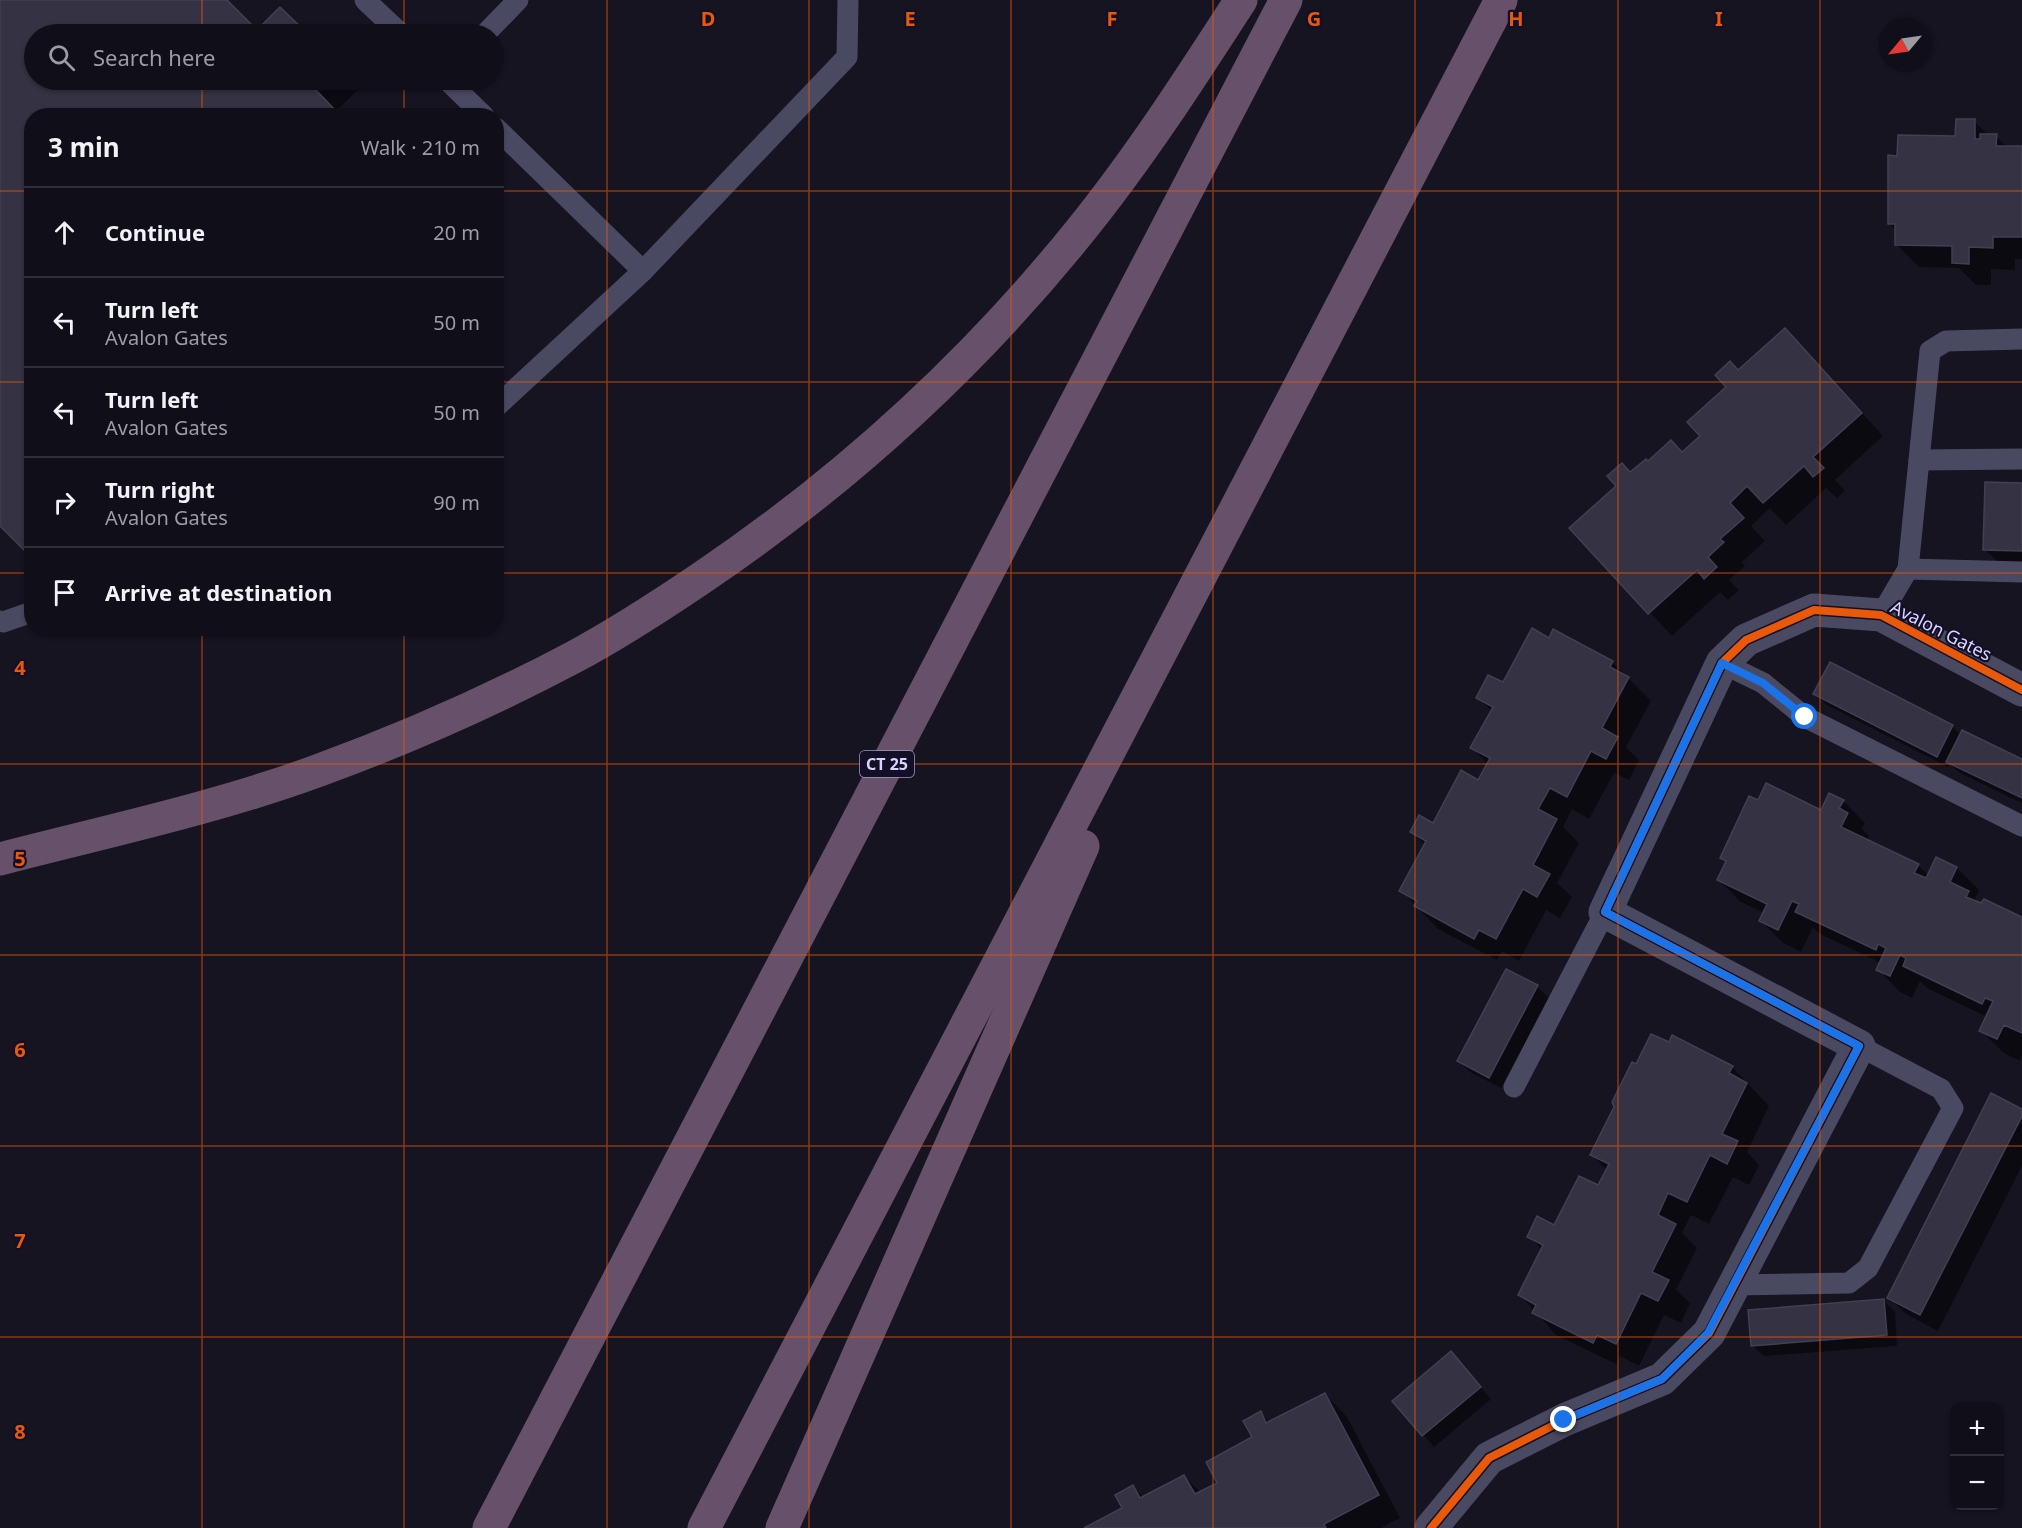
<!DOCTYPE html>
<meta charset="utf-8">
<style>
:root{--surface:#100f19;--page:#1e1d26;--text:#f1f3f6;--muted:#9c9ca2;--line:#302f38}
body{margin:0;font-family:"Noto Sans",sans-serif;background:var(--page);color:var(--text)}
.controls{position:absolute;right:18px;bottom:18px;display:grid;overflow:hidden;border-radius:12px;box-shadow:0 2px 4px #0004}
.controls button{width:54px;height:54px;display:grid;place-items:center;padding:0;border:0;border-bottom:2px solid var(--line);background:var(--surface);color:var(--text);font:30px sans-serif}
.compass{position:absolute;left:1878px;top:18px;width:54px;height:54px;border-radius:50%;background:var(--surface);box-shadow:0 2px 4px #0004;rotate:241deg}
.stop{position:absolute;width:18px;height:18px;margin:-14px;border:4px solid #1a73e8;border-radius:50%;background:#fff}
.stop.end{background:#1a73e8;border-color:#fff;box-shadow:0 2px 6px #0008}
.list{margin:0;padding:0;list-style:none}
h2{display:flex;justify-content:space-between;align-items:center;height:78px;margin:0;padding:0 24px;font-size:26px}
h2 small{font-size:20px;font-weight:400;color:var(--muted)}
.list li{display:grid;grid-template-columns:39px 1fr auto;gap:18px;align-items:center;box-sizing:border-box;height:90px;padding:0 24px;border-top:2px solid var(--line)}
.list b{display:block;font-size:22px;white-space:nowrap}
.list p{margin:0;font-size:20px;white-space:nowrap;color:var(--muted)}
.list em{font-size:20px;font-style:normal;color:var(--muted)}
.icon{flex:none;width:33px;height:33px;fill:none;stroke:currentColor;stroke-width:2;stroke-linecap:round;stroke-linejoin:round}
.map{position:relative;flex:none;width:2022px;height:1528px;overflow:hidden}
.search{position:absolute;background:var(--surface);box-shadow:0 2px 4px #0004;left:24px;top:24px;width:480px;height:66px;display:flex;align-items:center;gap:15px;box-sizing:border-box;padding:0 21px;border-radius:33px;color:var(--muted);font-size:22px}
.panel{position:absolute;background:var(--surface);box-shadow:0 2px 4px #0004;left:24px;top:108px;width:480px;height:528px;border-radius:24px}
.map>svg:first-child{display:block}
.shadow{fill:#0007}
.building{fill:#343243;stroke:#433f54;stroke-width:1.5}
.lines{fill:none;stroke-linecap:round;stroke-linejoin:round}
.lane{stroke:#4a4962;stroke-width:21}
.street{stroke:#4a4962;stroke-width:33}
.highway{stroke:#67516a;stroke-width:33}
.cycleway-casing{stroke:#130f26;stroke-width:11}
.cycleway{stroke:#e8590c;stroke-width:8}
.route{stroke:#1a73e8;stroke-width:8}
.grid{fill:none;stroke:#e8590c;stroke-width:1.5;stroke-opacity:0.55}
.labels{text-anchor:middle;stroke-width:4.5;stroke-linejoin:round;paint-order:stroke}
.shield{fill:#130f26;stroke:#9e99be;stroke-width:1.5}
.shield-label{font-size:16px;font-weight:bold;fill:#d9d4ff}
.street-label{font-size:18px;fill:#d9d4ff;stroke:#130f26}
.grid-label{font-size:20px;text-anchor:middle;font-weight:bold;fill:#e8590c;stroke:#130f26;stroke-width:4.5;stroke-linejoin:round;paint-order:stroke}
</style>
<div class="map">
<svg width="2022" height="1528" viewBox="0 0 2022 1528">
<rect width="100%" height="100%" fill="#161421"/>
<!-- shadow -->
<g class="shadow">
<polygon points="0,0 226,0 257,32 280,9 306,34 34,34 34,80 350,80 359,89 336,111 32,116 0,524"/>
<polygon points="1974,121 1989,136 1996,136 2008,148 2022,148 2022,259 2015,259 2015,270 1991,269 1991,285 1976,285 1959,268 1919,267 1897,245 1897,231 1889,224 1899,157 1957,138"/>
<polygon points="1807,352 1883,436 1835,480 1845,491 1837,498 1826,488 1786,525 1770,508 1751,526 1765,541 1742,562 1745,566 1729,580 1739,590 1728,600 1720,592 1672,636 1572,528 1631,474 1648,463 1683,454 1702,436 1728,387 1739,372"/>
<polygon points="2022,485 2022,567 2002,566 1984,549"/>
<polygon points="1549,640 1612,662 1651,701 1626,747 1639,760 1629,780 1614,773 1589,819 1572,809 1563,827 1579,843 1557,883 1572,897 1560,918 1546,910 1519,961 1502,951 1497,960 1438,929 1401,890 1425,845 1412,832 1433,825 1479,782 1488,764 1472,748 1492,711 1478,698 1503,684"/>
<polygon points="1815,694 1952,726 1961,736 2022,761 2022,803 1960,773 1950,764 1948,767 1827,705"/>
<polygon points="1843,801 1865,823 1862,829 1869,836 1867,841 1918,865 1929,876 1957,868 1979,890 1975,899 1980,905 2022,919 2022,1056 2020,1061 2004,1053 1981,1031 1987,1017 1927,988 1920,981 1912,998 1900,992 1878,969 1881,963 1820,934 1813,927 1801,952 1783,943 1761,921 1764,913 1741,902 1719,880 1726,863 1722,858 1758,802 1822,812"/>
<polygon points="1537,987 1549,998 1501,1088 1470,1072 1459,1061"/>
<polygon points="1637,1066 1732,1067 1769,1106 1747,1152 1759,1165 1749,1185 1733,1177 1709,1224 1691,1215 1682,1233 1697,1248 1676,1290 1690,1303 1681,1323 1664,1315 1639,1366 1620,1356 1616,1364 1556,1335 1520,1295 1542,1250 1529,1236 1555,1227 1599,1187 1607,1170 1592,1155"/>
<polygon points="2022,1111 2022,1166 1938,1331 1906,1314 1889,1297"/>
<polygon points="1883,1300 1895,1312 1897,1346 1764,1356 1752,1345"/>
<polygon points="1451,1353 1491,1399 1434,1447 1394,1401"/>
<polygon points="1325,1394 1347,1417 1400,1518 1381,1528 1087,1528 1124,1509 1133,1487 1144,1498 1184,1476 1201,1493 1219,1483 1254,1438 1261,1413 1270,1423"/>
</g>
<!-- building -->
<g class="building">
<polygon points="0,0 227,0 257,30 280,7 308,34 34,34 34,80 323,80 314,88 341,116 32,116 32,558 0,526"/>
<polygon points="1956,119 1975,119 1975,139 1980,139 1980,134 1997,134 1996,146 2022,146 2022,237 1993,237 1993,248 1969,247 1969,264 1952,263 1952,246 1895,245 1895,224 1888,224 1888,155 1897,156 1898,135 1955,136"/>
<polygon points="1785,328 1862,413 1813,457 1824,468 1813,477 1804,466 1763,503 1747,486 1730,503 1744,518 1720,539 1724,542 1708,557 1717,567 1704,579 1697,570 1648,614 1569,528 1616,486 1607,476 1622,463 1630,472 1646,459 1648,461 1671,440 1682,452 1700,436 1687,422 1726,387 1715,375 1730,361 1738,370"/>
<polygon points="1985,482 2022,483 2022,551 1983,550"/>
<polygon points="1532,628 1549,638 1553,629 1613,661 1610,667 1629,677 1602,728 1618,737 1606,759 1591,751 1567,797 1550,788 1538,809 1557,819 1533,865 1550,874 1537,897 1523,889 1496,939 1479,930 1474,939 1414,906 1417,901 1399,891 1426,841 1410,832 1419,815 1433,823 1461,770 1478,780 1490,758 1470,748 1493,707 1476,698 1488,675 1503,682"/>
<polygon points="1830,662 1953,725 1937,757 1813,694"/>
<polygon points="1962,730 2022,759 2022,798 1946,762"/>
<polygon points="1766,783 1821,810 1829,793 1844,800 1839,808 1848,813 1841,827 1919,864 1914,873 1926,878 1936,857 1957,867 1950,882 1969,891 1966,897 1981,903 1984,899 2022,917 2022,1033 2004,1025 1997,1039 1979,1031 1993,1001 1985,998 1982,1004 1903,966 1906,958 1900,955 1890,976 1876,970 1886,948 1878,944 1876,950 1795,912 1799,904 1792,901 1778,930 1759,921 1767,904 1717,880 1726,861 1720,858 1749,796 1758,800"/>
<polygon points="1506,969 1538,985 1489,1078 1457,1061"/>
<polygon points="1651,1034 1669,1042 1672,1035 1733,1066 1729,1073 1747,1083 1722,1134 1738,1141 1727,1164 1710,1155 1687,1202 1668,1193 1658,1215 1676,1224 1652,1272 1669,1280 1658,1301 1641,1293 1616,1344 1597,1335 1593,1343 1532,1313 1536,1305 1518,1295 1543,1245 1527,1237 1537,1216 1554,1225 1579,1176 1598,1185 1609,1164 1590,1155 1614,1107 1612,1102 1632,1062 1636,1064"/>
<polygon points="1991,1093 2022,1109 2022,1116 1920,1315 1887,1298"/>
<polygon points="1884,1299 1887,1335 1751,1346 1748,1310"/>
<polygon points="1451,1351 1481,1387 1422,1436 1392,1401"/>
<polygon points="1325,1393 1379,1495 1324,1524 1326,1528 1084,1528 1122,1508 1115,1495 1133,1485 1140,1498 1184,1475 1195,1494 1217,1483 1206,1462 1252,1437 1243,1421 1261,1411 1266,1423"/>
</g>
<g class="lines">
<!-- lane -->
<g class="lane">
<polyline points="365,0 401,34"/>
<polyline points="485,34 518,0"/>
<polyline points="447,80 484,116"/>
<polyline points="496,128 643,271 496,407"/>
<polyline points="643,271 847,57 848,0"/>
<polyline points="1919,460 2022,459"/>
<polyline points="1908,569 2022,572"/>
<polyline points="1881,615 1908,569 1930,351 1946,341 2022,339"/>
<polyline points="0,621 3,622 32,612"/>
<polyline points="1722,663 1763,683 1805,717 2022,826"/>
<polyline points="1514,1087 1605,912"/>
<polyline points="1734,1285 1849,1283 1868,1268 1953,1108 1941,1089 1859,1046"/>
</g>
<!-- street -->
<polyline class="street" points="1431,1528 1489,1458 1564,1420 1662,1379 1709,1333 1859,1046 1605,912 1722,663 1746,640 1814,610 1881,615 2022,690"/>
<!-- highway -->
<g class="highway">
<path d="M0,859c104,-27 216,-51 317,-88 88,-32 174,-70 257,-114 43,-23 86,-51 126,-78 142,-96 272,-214 380,-348 59,-73 110,-152 161,-231"/>
<polyline points="489,1528 1286,0"/>
<polyline points="704,1528 1501,0"/>
<polyline points="782,1528 1083,846"/>
</g>
<defs>
<polyline id="cycleway" points="1431,1528 1489,1458 1564,1420 1662,1379 1709,1333 1859,1046 1605,912 1722,663 1746,640 1814,610 1881,615 2022,690"/>
</defs>
<!-- cycleway casing -->
<use href="#cycleway" class="cycleway-casing"/>
<!-- cycleway -->
<use href="#cycleway" class="cycleway"/>
</g>
<g class="lines">
<!-- route -->
<polyline class="route" points="1564,1420 1662,1379 1708,1333 1859,1046 1605,912 1722,663 1763,683 1805,717"/>
</g>
<!-- grid -->
<path class="grid" d="M202,0v34M404,0v34M607,0v1528M809,0v1528M1011,0v1528M1213,0v1528M1415,0v1528M1618,0v1528M1820,0v1528M202,80v36M404,80v36M0,191h32M496,191h1526M0,382h32M496,382h1526M0,573h32M496,573h1526M202,628v900M404,628v900M0,764h2022M0,955h2022M0,1146h2022M0,1337h2022"/>
<g class="labels">
<!-- shield labels -->
<rect class="shield" x="860" y="751" width="54" height="26" rx="4.5"/>
<g class="shield-label">
<text x="887" y="770">CT 25</text>
</g>
<!-- street labels -->
<g class="street-label">
<text transform="translate(1941 631) rotate(27)" y="6">Avalon Gates</text>
</g>
</g>
<g class="grid-label">
<text x="708" y="26">D</text>
<text x="910" y="26">E</text>
<text x="1112" y="26">F</text>
<text x="1314" y="26">G</text>
<text x="1516" y="26">H</text>
<text x="1719" y="26">I</text>
<text x="20" y="675">4</text>
<text x="20" y="866">5</text>
<text x="20" y="1057">6</text>
<text x="20" y="1248">7</text>
<text x="20" y="1439">8</text>
</g>
</svg>
<div class="controls">
<button>+</button>
<button>−</button>
</div>
<svg class="compass" viewBox="-18 -18 36 36"><path d="M0-13l5 13h-10z" fill="#e53935"/><path d="M0 13l5-13h-10z" fill="#9c9ca2"/></svg>
<div class="stop" style="left:1805px;top:717px"></div>
<div class="stop end" style="left:1564px;top:1420px"></div>
<div class="search"><svg class="icon" aria-label="search" viewBox="0 0 24 24"><circle cx="10" cy="10" r="6"/><path d="M15 15l6 6"/></svg>Search here</div>
<section class="panel">
<h2>3 min<small>Walk · 210 m</small></h2>
<ul class="list">
<li><svg class="icon" aria-label="ahead" viewBox="0 0 24 24"><path d="M12 20V5M6 11l6-6 6 6"/></svg><div><b>Continue</b></div><em>20 m</em></li>
<li><svg class="icon" aria-label="left" viewBox="0 0 24 24"><path d="M17 20v-9H6M10 6l-5 5 5 5"/></svg><div><b>Turn left</b><p>Avalon Gates</p></div><em>50 m</em></li>
<li><svg class="icon" aria-label="left" viewBox="0 0 24 24"><path d="M17 20v-9H6M10 6l-5 5 5 5"/></svg><div><b>Turn left</b><p>Avalon Gates</p></div><em>50 m</em></li>
<li><svg class="icon" aria-label="right" viewBox="0 0 24 24"><path d="M7 20v-9h11M14 6l5 5-5 5"/></svg><div><b>Turn right</b><p>Avalon Gates</p></div><em>90 m</em></li>
<li><svg class="icon" aria-label="arrive" viewBox="0 0 24 24"><path d="M6 21V4h12l-3 4 3 4H6"/></svg><div><b>Arrive at destination</b></div></li>
</ul>
</section>
</div>
